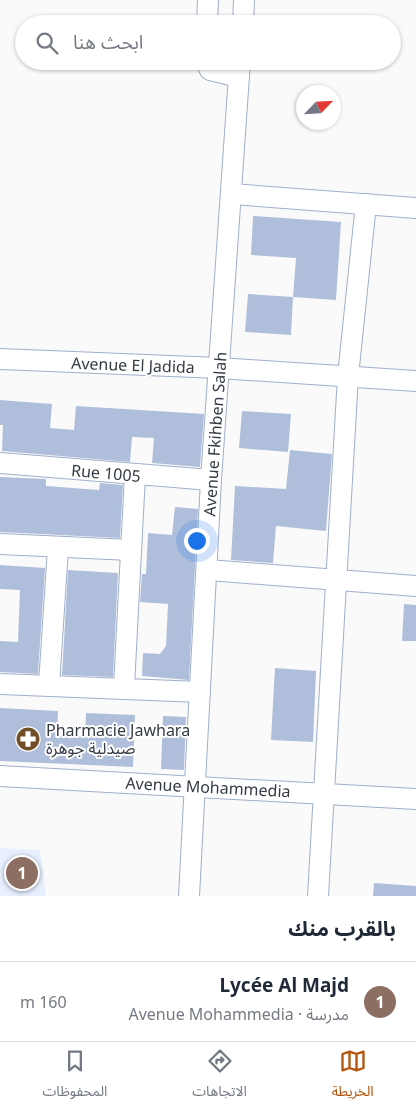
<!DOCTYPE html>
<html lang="ar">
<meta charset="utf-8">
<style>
:root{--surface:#fff;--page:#f2f2f3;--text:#1f2937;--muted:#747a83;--line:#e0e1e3;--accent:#b45309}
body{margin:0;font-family:"Noto Sans","Noto Sans Arabic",sans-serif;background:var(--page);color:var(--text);direction:rtl}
.compass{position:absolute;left:296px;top:85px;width:45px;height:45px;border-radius:50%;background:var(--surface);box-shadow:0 1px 4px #0004;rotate:65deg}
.you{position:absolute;left:196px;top:540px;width:18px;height:18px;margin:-12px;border:4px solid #fff;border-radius:50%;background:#1a73e8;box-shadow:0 0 0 8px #1a73e833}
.badge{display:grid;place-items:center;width:32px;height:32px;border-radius:50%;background:var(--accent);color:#fff;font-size:16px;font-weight:700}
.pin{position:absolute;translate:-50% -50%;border:2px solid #fff;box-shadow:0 1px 5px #0006}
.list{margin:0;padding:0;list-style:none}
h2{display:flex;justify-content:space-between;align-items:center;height:65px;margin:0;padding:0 20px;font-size:21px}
h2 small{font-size:16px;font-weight:400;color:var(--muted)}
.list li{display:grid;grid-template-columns:32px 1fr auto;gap:15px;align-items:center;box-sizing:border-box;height:80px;padding:0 20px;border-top:1px solid var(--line)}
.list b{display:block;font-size:19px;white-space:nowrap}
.list p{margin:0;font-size:16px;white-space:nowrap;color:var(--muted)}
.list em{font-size:16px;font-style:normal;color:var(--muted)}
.icon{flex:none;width:28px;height:28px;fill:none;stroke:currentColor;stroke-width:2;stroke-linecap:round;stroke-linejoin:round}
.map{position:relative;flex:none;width:416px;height:896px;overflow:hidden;direction:ltr}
.search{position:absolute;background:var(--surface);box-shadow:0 1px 4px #0004;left:15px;right:15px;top:15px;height:55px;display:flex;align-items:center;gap:12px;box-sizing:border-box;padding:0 18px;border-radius:28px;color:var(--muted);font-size:19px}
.sheet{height:145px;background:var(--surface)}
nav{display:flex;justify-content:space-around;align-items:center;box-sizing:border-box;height:70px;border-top:1px solid var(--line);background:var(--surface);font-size:14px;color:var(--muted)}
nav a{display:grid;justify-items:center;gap:2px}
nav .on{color:var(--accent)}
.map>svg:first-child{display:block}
.built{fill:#e8f0ff}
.building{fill:#afbfdb}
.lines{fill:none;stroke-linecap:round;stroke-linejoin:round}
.minor-casing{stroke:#9fafca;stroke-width:22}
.minor{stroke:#fff;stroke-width:20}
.labels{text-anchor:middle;stroke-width:4;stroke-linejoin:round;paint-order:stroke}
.street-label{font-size:16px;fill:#333a45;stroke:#fff}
.poi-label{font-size:16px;fill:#333a45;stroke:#fff;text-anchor:start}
</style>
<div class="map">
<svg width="416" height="896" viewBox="0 0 416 896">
<rect width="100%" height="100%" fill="#fafafa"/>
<!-- built -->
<polygon class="built" points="0,848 40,850 46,896 0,896"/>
<!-- building -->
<g class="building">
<polygon points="253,216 341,222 336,300 293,297 296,258 251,255"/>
<polygon points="248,294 293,297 291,335 245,332"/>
<polygon points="0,400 52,404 50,428 74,430 76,406 204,414 200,467 152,463 154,438 132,437 130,462 2,451 3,425 0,425"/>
<polygon points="242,411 291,414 288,452 239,448"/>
<polygon points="290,450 332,454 326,531 276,526 273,563 231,560 235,486 286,489"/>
<polygon points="0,477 46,479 46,486 99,490 100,483 123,485 120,538 0,532"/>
<polygon points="175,507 198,509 189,680 142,676 143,653 160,654 166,646 168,604 140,602 142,574 146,574 148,533 172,535"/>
<polygon points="0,565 45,568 38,674 0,672 0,641 18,642 20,590 0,589"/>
<polygon points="68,570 118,573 113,677 62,675"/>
<polygon points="404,604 416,605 416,641 402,641"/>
<polygon points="275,668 316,671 313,742 271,740"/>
<polygon points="0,708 58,711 57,736 85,737 86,713 135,715 133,767 0,761"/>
<polygon points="163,716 186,717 184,770 161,769"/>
<polygon points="374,883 416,886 416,896 373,896"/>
</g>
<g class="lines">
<defs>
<g id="minor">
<polyline points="207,24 208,0"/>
<polyline points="243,24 244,0"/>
<polyline points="205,61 210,70 239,77"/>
<polyline points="232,194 416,208"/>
<polyline points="0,359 219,368 416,381"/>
<polyline points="0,463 211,480"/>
<polyline points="0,544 131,550"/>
<polyline points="208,570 416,586"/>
<polyline points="0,684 200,692"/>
<polyline points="49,685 58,548"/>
<polyline points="124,687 135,475"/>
<polyline points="0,776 416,799"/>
<polyline points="189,896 211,480 240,61"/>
<polyline points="318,896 348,376 366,204"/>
</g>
</defs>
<!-- minor casing -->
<use href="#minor" class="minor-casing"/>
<!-- minor -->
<use href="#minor" class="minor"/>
</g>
<!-- icons -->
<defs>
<symbol id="pharmacy-disc" viewBox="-11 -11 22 22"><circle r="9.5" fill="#704e26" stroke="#fff"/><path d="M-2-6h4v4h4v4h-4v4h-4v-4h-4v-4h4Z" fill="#fff"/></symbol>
</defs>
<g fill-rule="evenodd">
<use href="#pharmacy-disc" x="14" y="725" width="28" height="28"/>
</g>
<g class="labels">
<!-- street labels -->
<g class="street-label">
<text transform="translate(133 365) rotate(2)" y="6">Avenue El Jadida</text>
<text transform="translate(215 434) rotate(-86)" y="6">Avenue Fkihben Salah</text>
<text transform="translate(106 473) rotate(5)" y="6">Rue 1005</text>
<text transform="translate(208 787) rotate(3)" y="6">Avenue Mohammedia</text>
</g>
<!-- poi labels -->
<g class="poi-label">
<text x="46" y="736">Pharmacie Jawhara<tspan x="46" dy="18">صيدلية جوهرة</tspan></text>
</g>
</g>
</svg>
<svg class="compass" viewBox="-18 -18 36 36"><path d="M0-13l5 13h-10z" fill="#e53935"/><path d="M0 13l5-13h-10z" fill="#747a83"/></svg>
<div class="you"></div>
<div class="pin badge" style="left:22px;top:873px;background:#8d6e63">1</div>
<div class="search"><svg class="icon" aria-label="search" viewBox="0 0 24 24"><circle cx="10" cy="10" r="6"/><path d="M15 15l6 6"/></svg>ابحث هنا</div>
</div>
<section class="sheet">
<h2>بالقرب منك<small></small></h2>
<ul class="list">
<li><span class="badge" style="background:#8d6e63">1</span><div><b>Lycée Al Majd</b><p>مدرسة · Avenue Mohammedia</p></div><em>160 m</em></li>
</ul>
</section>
<nav>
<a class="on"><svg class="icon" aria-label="map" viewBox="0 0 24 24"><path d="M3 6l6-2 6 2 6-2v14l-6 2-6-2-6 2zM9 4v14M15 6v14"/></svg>الخريطة</a>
<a><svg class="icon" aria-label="directions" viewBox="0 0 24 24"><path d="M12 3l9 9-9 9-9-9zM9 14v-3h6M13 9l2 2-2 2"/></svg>الاتجاهات</a>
<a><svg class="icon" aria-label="saved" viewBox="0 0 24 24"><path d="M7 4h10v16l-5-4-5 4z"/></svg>المحفوظات</a>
</nav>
